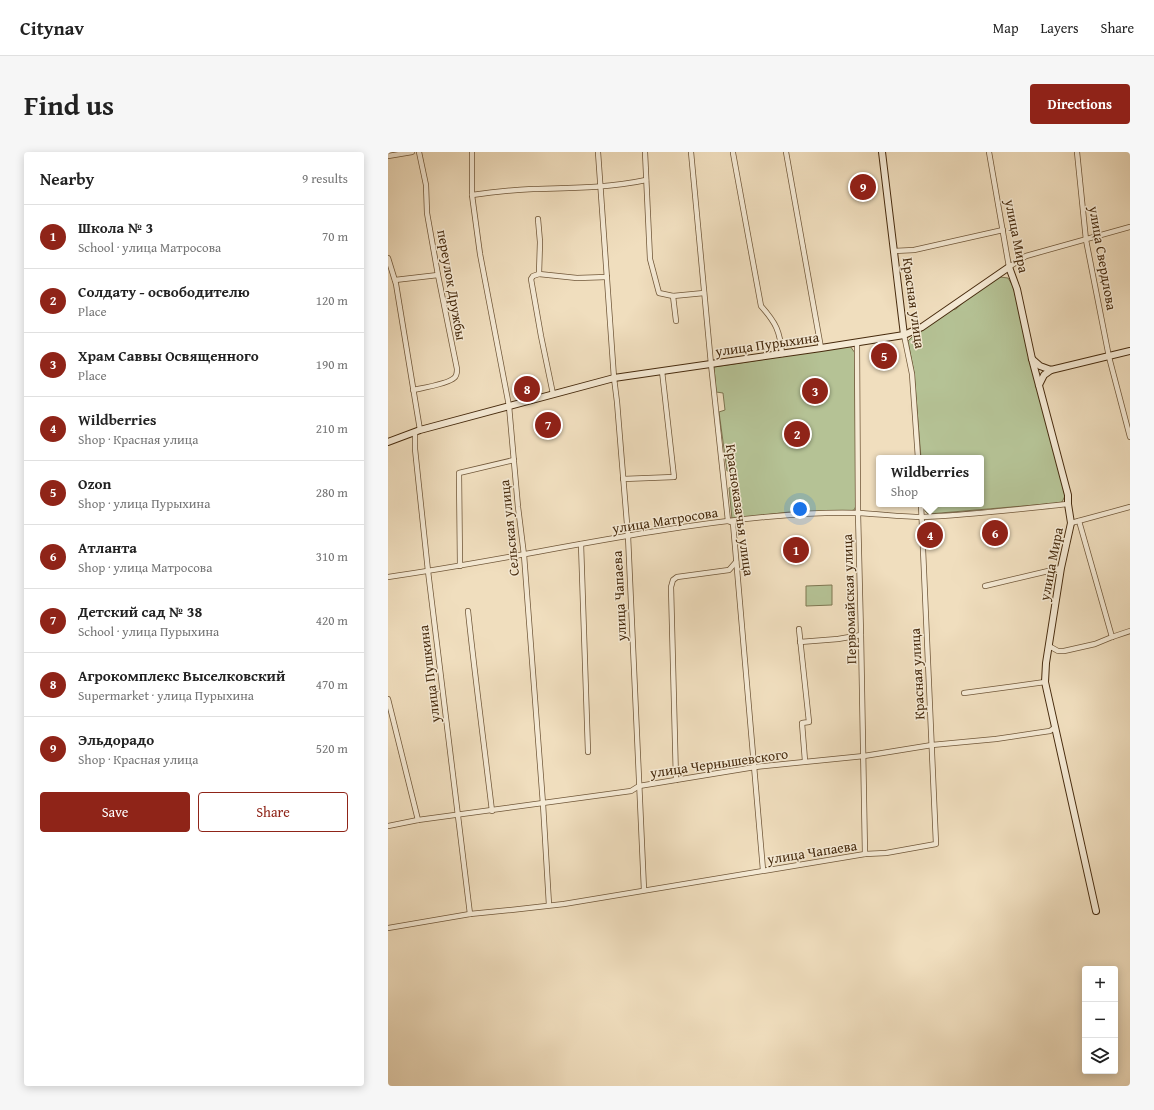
<!DOCTYPE html>
<meta charset="utf-8">
<style>
:root{--surface:#fff;--page:#f6f6f6;--text:#222;--muted:#767676;--line:#e0e0e0;--accent:#8f2418}
body{margin:0;font-family:"Gentium Book Plus",serif;background:var(--page);color:var(--text)}
.controls{position:absolute;right:12px;bottom:12px;display:grid;overflow:hidden;border-radius:4px;box-shadow:0 2px 10px #0003}
.controls button{width:36px;height:36px;display:grid;place-items:center;padding:0;border:0;border-bottom:1px solid var(--line);background:var(--surface);color:var(--text);font:20px sans-serif}
.you{position:absolute;left:412px;top:357px;width:14px;height:14px;margin:-10px;border:3px solid #fff;border-radius:50%;background:#1a73e8;box-shadow:0 0 0 6px #1a73e833}
.badge{display:grid;place-items:center;width:26px;height:26px;border-radius:50%;background:var(--accent);color:#fff;font-size:13px;font-weight:700}
.pin{position:absolute;translate:-50% -50%;border:2px solid #fff;box-shadow:0 1px 4px #0006}
.popup{position:absolute;left:488px;top:303px;width:108px;height:52px;box-sizing:border-box;display:grid;place-content:center;border-radius:4px;background:var(--surface);filter:drop-shadow(0 1px 3px #0005);font-size:13px;white-space:nowrap;color:var(--muted)}
.popup b{font-size:15px;color:var(--text)}
.popup::after{content:'';position:absolute;left:50%;top:100%;margin-left:-8px;border:8px solid transparent;border-top-color:var(--surface)}
.list{margin:0;padding:0;list-style:none}
h2{display:flex;justify-content:space-between;align-items:center;height:52px;margin:0;padding:0 16px;font-size:17px}
h2 small{font-size:13px;font-weight:400;color:var(--muted)}
.list li{display:grid;grid-template-columns:26px 1fr auto;gap:12px;align-items:center;box-sizing:border-box;height:64px;padding:0 16px;border-top:1px solid var(--line)}
.list b{display:block;font-size:15px;white-space:nowrap}
.list p{margin:0;font-size:13px;white-space:nowrap;color:var(--muted)}
.list em{font-size:13px;font-style:normal;color:var(--muted)}
.actions{display:flex;gap:8px;padding:12px 16px}
.actions a{flex:1;padding:9px 0;border:1px solid var(--accent);border-radius:4px;text-align:center;font-size:14px;color:var(--accent)}
.actions .main{background:var(--accent);color:#fff}
.icon{flex:none;width:22px;height:22px;fill:none;stroke:currentColor;stroke-width:2;stroke-linecap:round;stroke-linejoin:round}
.map{position:relative;flex:none;width:742px;height:934px;overflow:hidden;border-radius:4px}
header{display:flex;align-items:center;gap:24px;box-sizing:border-box;height:56px;padding:0 20px;background:var(--surface);border-bottom:1px solid var(--line)}
header strong{font-size:19px}
nav{display:flex;gap:22px;margin-inline-start:auto;font-size:14px}
.intro{display:flex;align-items:center;justify-content:space-between;box-sizing:border-box;height:96px;padding:0 24px}
h1{margin:0;font-size:28px}
.button{padding:10px 18px;border-radius:4px;background:var(--accent);color:#fff;font-size:14px;font-weight:700}
main{display:flex;gap:24px;padding:0 24px}
aside{flex:1;background:var(--surface);border-radius:4px;box-shadow:0 2px 10px #0003}
.map>svg:first-child{display:block}
.green{fill:#b5c295;stroke:#7e7651}
.lines{fill:none;stroke-linecap:round;stroke-linejoin:round}
.street-casing{stroke:#705739;stroke-width:6}
.secondary-casing{stroke:#462a0d;stroke-width:8}
.street{stroke:#f5ead5;stroke-width:4.5}
.secondary{stroke:#f5ead5;stroke-width:6}
.labels{text-anchor:middle;stroke-width:3;stroke-linejoin:round;paint-order:stroke}
.street-label{font-size:14px;fill:#462a0d;stroke:#f5ead5}
</style>
<header>
<strong>Citynav</strong>
<nav><a>Map</a><a>Layers</a><a>Share</a></nav>
</header>
<div class="intro"><h1>Find us</h1><a class="button">Directions</a></div>
<main>
<aside>
<h2>Nearby<small>9 results</small></h2>
<ul class="list">
<li><span class="badge">1</span><div><b>Школа № 3</b><p>School · улица Матросова</p></div><em>70 m</em></li>
<li><span class="badge">2</span><div><b>Солдату - освободителю</b><p>Place</p></div><em>120 m</em></li>
<li><span class="badge">3</span><div><b>Храм Саввы Освященного</b><p>Place</p></div><em>190 m</em></li>
<li><span class="badge">4</span><div><b>Wildberries</b><p>Shop · Красная улица</p></div><em>210 m</em></li>
<li><span class="badge">5</span><div><b>Ozon</b><p>Shop · улица Пурыхина</p></div><em>280 m</em></li>
<li><span class="badge">6</span><div><b>Атланта</b><p>Shop · улица Матросова</p></div><em>310 m</em></li>
<li><span class="badge">7</span><div><b>Детский сад № 38</b><p>School · улица Пурыхина</p></div><em>420 m</em></li>
<li><span class="badge">8</span><div><b>Агрокомплекс Выселковский</b><p>Supermarket · улица Пурыхина</p></div><em>470 m</em></li>
<li><span class="badge">9</span><div><b>Эльдорадо</b><p>Shop · Красная улица</p></div><em>520 m</em></li>
</ul>
<div class="actions"><a class="main">Save</a><a>Share</a></div>
</aside>
<div class="map">
<svg width="742" height="934" viewBox="0 0 742 934">
<rect width="100%" height="100%" fill="#f0debe"/>
<filter id="stains"><feTurbulence type="fractalNoise" baseFrequency=".005" numOctaves="4"/><feColorMatrix values="0 0 0 0 .2 0 0 0 0 .09 0 0 0 0 .02 0 0 0 .5 -.17"/></filter>
<radialGradient id="worn" r=".72"><stop offset=".6" stop-color="#630" stop-opacity="0"/><stop offset="1" stop-color="#630" stop-opacity=".3"/></radialGradient>
<!-- green -->
<g class="green">
<polygon points="612,125 620,126 625,134 677,344 674,350 671,351 540,362 537,359 536,352 593,352 593,306 533,306 526,221 520,189 524,185 563,158 568,157 580,146"/>
<polygon points="462,194 467,201 468,354 466,358 462,359 401,360 344,367 341,336 345,334 343,319 339,319 331,260 337,258 335,241 328,240 326,215"/>
<polygon points="444,433 444,453 418,454 418,434"/>
</g>
<g class="lines">
<defs>
<g id="street">
<polyline points="84,0 84,43 92,102 121,254 130,355 136,403 155,652 161,753"/>
<polyline points="210,0 226,226 229,250 240,384 256,738"/>
<polyline points="257,0 262,107 271,141 285,144 288,169"/>
<polyline points="303,0 323,212 340,369 345,371 375,718"/>
<polyline points="398,0 433,196"/>
<polyline points="601,0 621,115 638,104 742,75"/>
<polyline points="689,0 698,88 721,205 742,285"/>
<path d="M345,1l28,153c15,17 19,25 21,48"/>
<polyline points="0,4 24,0"/>
<path d="M84,43c20,-3 41,-5 61,-6 38,-1 76,-1 113,-9"/>
<polyline points="150,67 152,90 151,122 145,124 143,127 153,184 165,242"/>
<polyline points="506,99 526,98 615,78"/>
<polyline points="0,106 8,132 32,278"/>
<polyline points="151,122 189,126 219,125"/>
<polyline points="7,128 50,123"/>
<polyline points="285,144 316,141"/>
<polyline points="516,183 524,222 530,306"/>
<polyline points="469,191 470,361 473,483 477,702"/>
<path d="M25,238c9,-2 35,-6 41,-12 3,-2 3,-6 3,-9l-19,-94 -11,-62 -1,-28 -7,-33"/>
<polyline points="27,280 27,297 40,419 82,762"/>
<polyline points="235,327 286,325 274,219"/>
<polyline points="691,369 724,485"/>
<polyline points="683,371 742,355"/>
<polyline points="193,392 200,600"/>
<polyline points="72,414 71,321 126,308"/>
<path d="M0,425c126,-18 251,-48 377,-60 31,-3 62,-5 93,-4 22,1 44,4 65,4 49,-2 97,-8 145,-13"/>
<polyline points="597,434 673,416"/>
<path d="M80,459c7,66 16,133 24,200"/>
<polyline points="411,477 421,570 414,571 417,609"/>
<polyline points="412,490 450,487 473,483"/>
<polyline points="661,494 670,499 676,499 707,492 724,485 742,479"/>
<polyline points="576,541 657,530"/>
<polyline points="0,547 30,668"/>
<polyline points="288,628 283,435 285,428 289,425 341,418 348,410"/>
<polyline points="0,674 30,668 243,639 251,634 367,615 476,604 544,593 608,587 655,580 662,579 666,576"/>
<polyline points="0,776 82,762 123,758 176,752 477,702 498,701 548,692 533,352"/>
</g>
<g id="secondary">
<polyline points="494,0 516,183"/>
<polyline points="644,207 652,214 663,218 742,199"/>
<polyline points="651,233 656,223 663,218"/>
<polyline points="0,290 32,278 226,226 433,196 516,183 534,175 621,115 629,137 644,207 680,343 680,352 683,371 673,416 658,511 657,530 708,759"/>
</g>
</defs>
<!-- street casing -->
<use href="#street" class="street-casing"/>
<!-- secondary casing -->
<use href="#secondary" class="secondary-casing"/>
<!-- street -->
<use href="#street" class="street"/>
<!-- secondary -->
<use href="#secondary" class="secondary"/>
</g>
<g class="labels">
<!-- street labels -->
<g class="street-label">
<text transform="translate(629 84) rotate(79)" y="5">улица Мира</text>
<text transform="translate(715 106) rotate(80)" y="5">улица Свердлова</text>
<text transform="translate(64 133) rotate(80)" y="5">переулок Дружбы</text>
<text transform="translate(526 151) rotate(82)" y="5">Красная улица</text>
<text transform="translate(379 192) rotate(-8)" y="5">улица Пурыхина</text>
<text transform="translate(352 358) rotate(82)" y="5">Красноказачья улица</text>
<text transform="translate(277 368) rotate(-9)" y="5">улица Матросова</text>
<text transform="translate(121 376) rotate(-96)" y="5">Сельская улица</text>
<text transform="translate(663 412) rotate(-79)" y="5">улица Мира</text>
<text transform="translate(231 444) rotate(-93)" y="5">улица Чапаева</text>
<text transform="translate(461 447) rotate(-92)" y="5">Первомайская улица</text>
<text transform="translate(41 522) rotate(-97)" y="5">улица Пушкина</text>
<text transform="translate(529 522) rotate(-93)" y="5">Красная улица</text>
<text transform="translate(331 611) rotate(-8)" y="5">улица Чернышевского</text>
<text transform="translate(424 700) rotate(-9)" y="5">улица Чапаева</text>
</g>
</g>
<rect width="100%" height="100%" filter="url(#stains)"/>
<rect width="100%" height="100%" fill="url(#worn)"/>
</svg>
<div class="controls">
<button>+</button>
<button>−</button>
<button><svg class="icon" aria-label="layers" viewBox="0 0 24 24"><path d="M12 4l9 5-9 5-9-5zM3 14l9 5 9-5"/></svg></button>
</div>
<div class="you"></div>
<div class="pin badge" style="left:408px;top:398px">1</div>
<div class="pin badge" style="left:409px;top:282px">2</div>
<div class="pin badge" style="left:427px;top:239px">3</div>
<div class="pin badge" style="left:542px;top:383px">4</div>
<div class="popup"><b>Wildberries</b>Shop</div>
<div class="pin badge" style="left:496px;top:204px">5</div>
<div class="pin badge" style="left:607px;top:381px">6</div>
<div class="pin badge" style="left:160px;top:273px">7</div>
<div class="pin badge" style="left:139px;top:237px">8</div>
<div class="pin badge" style="left:475px;top:35px">9</div>
</div>
</main>
